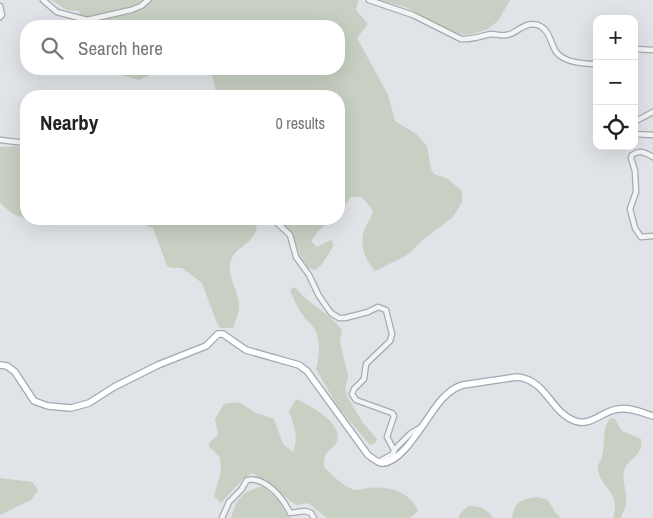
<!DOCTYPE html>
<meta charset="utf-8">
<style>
:root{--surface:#fff;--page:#f6f6f6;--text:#222;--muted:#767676;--line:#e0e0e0}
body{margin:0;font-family:"Archivo Narrow",sans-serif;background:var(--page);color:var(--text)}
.controls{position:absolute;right:15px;top:15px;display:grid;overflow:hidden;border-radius:10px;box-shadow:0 5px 20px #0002}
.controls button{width:45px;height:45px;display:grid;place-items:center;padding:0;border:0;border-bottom:1px solid var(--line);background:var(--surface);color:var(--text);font:25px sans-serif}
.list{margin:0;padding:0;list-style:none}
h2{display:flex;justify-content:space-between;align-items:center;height:65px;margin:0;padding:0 20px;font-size:21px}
h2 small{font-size:16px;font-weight:400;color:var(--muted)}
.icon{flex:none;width:28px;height:28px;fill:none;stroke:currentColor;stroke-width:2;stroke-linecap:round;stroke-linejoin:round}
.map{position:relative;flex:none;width:653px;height:518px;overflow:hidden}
.search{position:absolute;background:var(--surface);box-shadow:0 5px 20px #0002;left:20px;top:20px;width:325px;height:55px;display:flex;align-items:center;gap:12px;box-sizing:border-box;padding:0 18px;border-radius:20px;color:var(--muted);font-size:19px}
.panel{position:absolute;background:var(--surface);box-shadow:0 5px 20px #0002;left:20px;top:90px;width:325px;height:135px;border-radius:20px}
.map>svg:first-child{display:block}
.green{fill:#c7d0c2}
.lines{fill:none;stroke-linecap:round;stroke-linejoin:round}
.minor-casing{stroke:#a6abb1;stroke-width:7}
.major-casing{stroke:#a0a9b1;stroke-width:8}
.minor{stroke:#f2f4f6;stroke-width:4.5}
.major{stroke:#fff;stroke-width:5.5}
</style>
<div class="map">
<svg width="653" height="518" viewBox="0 0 653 518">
<rect width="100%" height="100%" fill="#e0e3e7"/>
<!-- green -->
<g class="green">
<path d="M51,0h309l-2,1 -2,9 12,14 -11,14 31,57 7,26 21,13 11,12 4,23 3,5 14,5 14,12v11l-9,15 -29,22 -17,16 -32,16c-11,-13 -17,-29 -9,-45 3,-6 5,-8 7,-15l-11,-14h-11l-12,16v-117h-122l-6,-24 -5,-3h133v-43h-263l4,-15 -13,-1z"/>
<polygon points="380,0 510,0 498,21 486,30 469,35 455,33 437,26 408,8"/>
<polygon points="116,69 163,69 139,80 121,75"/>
<path d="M26,146v71c-12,1 -17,-7 -26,-14v-56z"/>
<path d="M142,219h115c0,3 0,8 -1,11 -4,15 -24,18 -26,34 -2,16 11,30 9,45 -1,6 -4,13 -6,19h-13l-3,-5 -15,-40 -20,-15h-11l-4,-2 -14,-38 -5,-1z"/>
<polygon points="277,219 334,219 319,230 311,241 317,247 331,240 334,245 322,264 315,270 308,268 299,254 293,235"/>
<path d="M295,287c13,18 34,25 47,43l-2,12 8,34 -3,13 3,9 15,25 14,16 -2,4 -5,2 -32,-38 -22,-38c3,-11 5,-28 -1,-39 -2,-5 -7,-8 -10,-12 -7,-8 -11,-19 -15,-28z"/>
<path d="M296,399c13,6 47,23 41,42 -2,6 -10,9 -12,15 -1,3 -1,8 -1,11 8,8 18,18 28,22 5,2 11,0 16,-1 20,-2 42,3 50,23l-8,7h-83l-19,-15 -12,2c-15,-10 -28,-24 -44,-32l-9,6 -22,24 -7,-7 7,-25 -1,-14 -10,-9 -1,-5 9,-8 -3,-16 9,-15 15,-2 17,11 18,6 9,25 10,8c6,-14 1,-27 -4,-41z"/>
<path d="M611,418l4,1 7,12 19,8c3,14 -9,18 -15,27 -7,12 2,25 0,37 0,5 -4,10 -5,15h-8c8,-25 -10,-28 -15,-47 -1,-6 3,-10 4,-15 4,-12 -1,-29 9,-38z"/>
<polygon points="0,478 32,482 38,490 31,500 0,515"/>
<path d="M263,486l16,15 7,13 5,4h-60c5,-20 13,-27 32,-32z"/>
<path d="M538,497l10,3 7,12 6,6h-49c3,-17 9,-19 26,-21z"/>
<path d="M468,506c12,0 18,2 25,12h-34v-3z"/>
</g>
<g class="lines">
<defs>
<g id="minor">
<polyline points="43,0 57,12 87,20 131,10 141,6 148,0"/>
<path d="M369,0l44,15 48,24c10,1 20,-3 30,-5 5,0 10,2 15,1 10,0 17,-14 32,-10 11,4 12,16 17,25 7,13 29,14 42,14"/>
<polyline points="0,6 2,15 0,17"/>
<polyline points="634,49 653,50"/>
<polyline points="634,122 653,112"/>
<polyline points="634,134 653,135"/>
<polyline points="0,140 26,143"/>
<path d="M653,157c-8,-5 -14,-7 -21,-2l-1,3 4,13 1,21 -6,17 5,19 6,9 12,-1"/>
<polyline points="273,219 290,235 296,257 309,275 319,296 331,313 339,318 345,318 368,312 378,307 386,310 392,334 390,341 366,364 364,379 354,389 352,394 356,400 392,413 394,416 387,437 394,450 393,454 378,462"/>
<polyline points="394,452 395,449 411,433 420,428"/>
<path d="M222,518l7,-16 12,-12 6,-10c18,-4 36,18 43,33l15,-2 6,2 3,5"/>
</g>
<path id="major" d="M0,365l7,1 8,6 19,29 14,5 23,2 18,-5 25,-16 44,-22 48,-19 12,-12h5l23,16 53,15 8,6 61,84c4,3 9,7 13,8 23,2 48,-52 63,-66 6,-6 11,-10 19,-12l54,-8c30,3 33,35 58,44 16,6 28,-11 44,-12 11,-2 24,4 34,7"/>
</defs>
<!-- minor casing -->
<use href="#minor" class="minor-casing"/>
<!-- major casing -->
<use href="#major" class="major-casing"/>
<!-- minor -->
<use href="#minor" class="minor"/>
<!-- major -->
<use href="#major" class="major"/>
</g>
</svg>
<div class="controls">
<button>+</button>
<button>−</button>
<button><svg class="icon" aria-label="locate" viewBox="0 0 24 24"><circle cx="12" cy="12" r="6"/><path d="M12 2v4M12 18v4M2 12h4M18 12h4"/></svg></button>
</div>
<div class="search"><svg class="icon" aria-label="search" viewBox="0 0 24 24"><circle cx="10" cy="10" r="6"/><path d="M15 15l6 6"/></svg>Search here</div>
<section class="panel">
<h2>Nearby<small>0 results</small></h2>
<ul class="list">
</ul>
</section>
</div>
